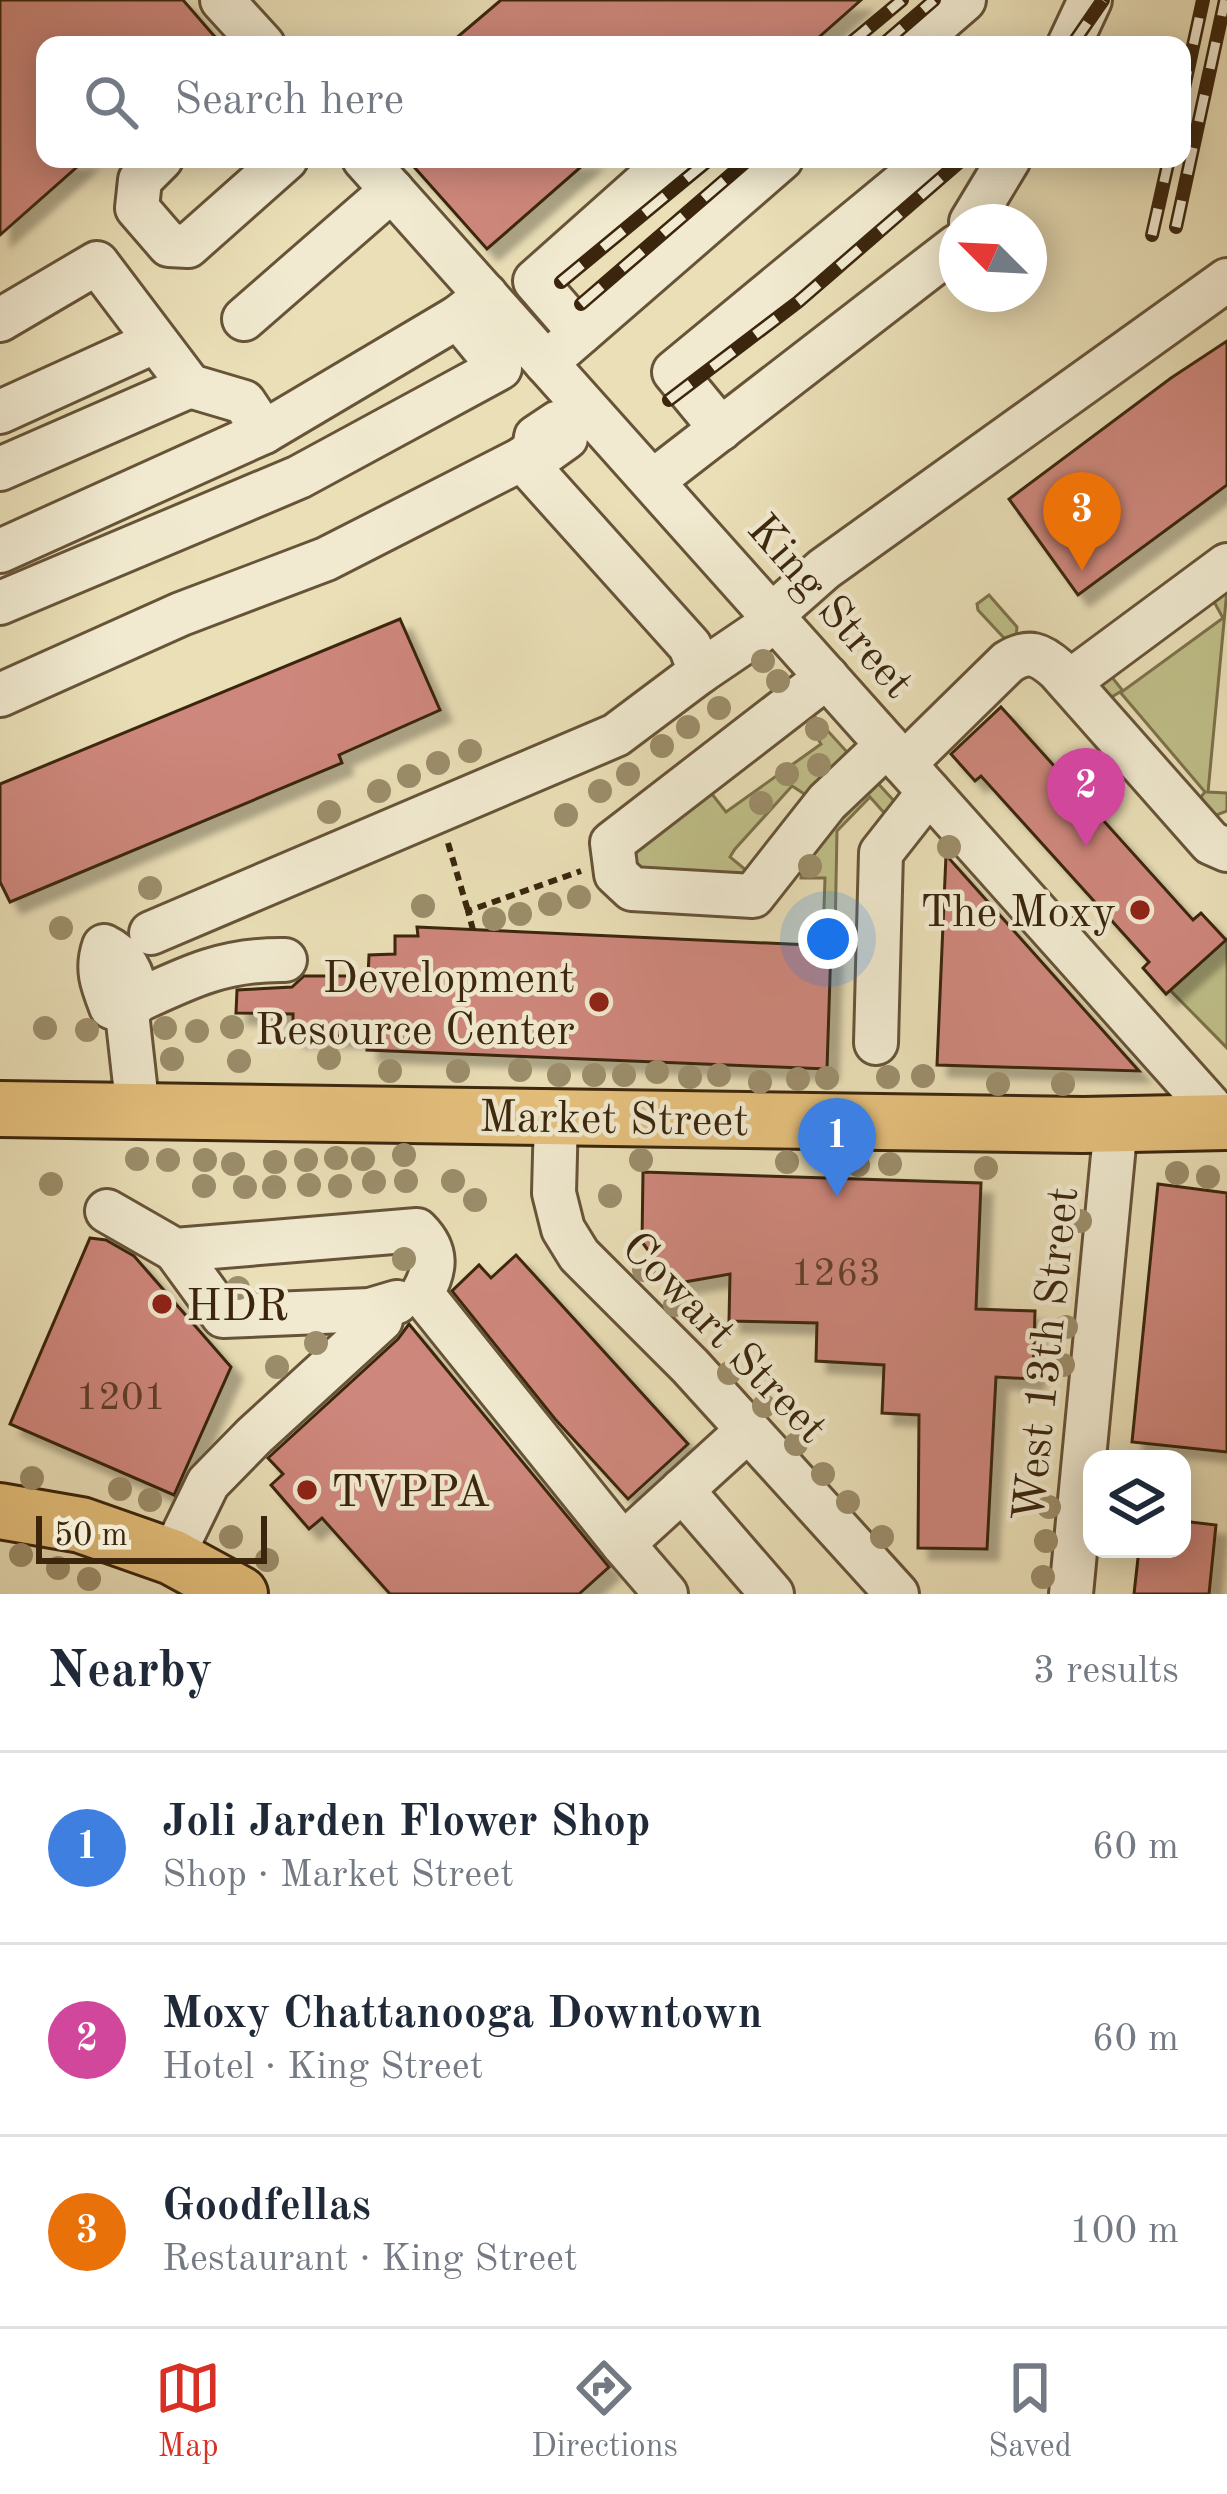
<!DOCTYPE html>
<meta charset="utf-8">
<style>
:root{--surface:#fff;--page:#f2f2f3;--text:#1f2937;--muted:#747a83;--line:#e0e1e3;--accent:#d93025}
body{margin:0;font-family:"Old Standard TT",serif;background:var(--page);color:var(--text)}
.controls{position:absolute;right:36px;bottom:36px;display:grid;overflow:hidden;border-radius:24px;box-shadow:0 6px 30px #0003}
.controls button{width:108px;height:108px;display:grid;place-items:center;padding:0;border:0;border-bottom:3px solid var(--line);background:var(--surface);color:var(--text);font:60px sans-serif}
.compass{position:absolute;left:939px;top:204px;width:108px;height:108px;border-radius:50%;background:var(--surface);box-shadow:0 6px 30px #0003;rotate:294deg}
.scale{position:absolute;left:36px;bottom:30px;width:231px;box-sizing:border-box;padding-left:12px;border:6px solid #3b260d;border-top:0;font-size:33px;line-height:42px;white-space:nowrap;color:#3b260d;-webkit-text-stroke:9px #f1ead0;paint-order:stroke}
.you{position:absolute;left:828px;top:939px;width:42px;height:42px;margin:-30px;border:9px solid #fff;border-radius:50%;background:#1a73e8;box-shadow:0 0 0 18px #1a73e833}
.badge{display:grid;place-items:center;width:78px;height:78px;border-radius:50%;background:var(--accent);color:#fff;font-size:39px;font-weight:700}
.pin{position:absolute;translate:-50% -99px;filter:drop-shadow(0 3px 6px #0008)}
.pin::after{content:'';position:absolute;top:63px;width:42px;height:36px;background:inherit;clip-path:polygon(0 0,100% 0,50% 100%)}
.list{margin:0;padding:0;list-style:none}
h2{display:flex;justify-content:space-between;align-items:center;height:156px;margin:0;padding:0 48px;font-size:51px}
h2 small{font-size:39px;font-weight:400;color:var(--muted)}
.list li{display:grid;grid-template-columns:78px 1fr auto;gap:36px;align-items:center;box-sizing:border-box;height:192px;padding:0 48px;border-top:3px solid var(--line)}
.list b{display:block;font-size:45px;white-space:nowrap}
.list p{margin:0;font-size:39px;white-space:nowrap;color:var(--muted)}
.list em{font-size:39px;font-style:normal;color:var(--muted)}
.icon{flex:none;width:66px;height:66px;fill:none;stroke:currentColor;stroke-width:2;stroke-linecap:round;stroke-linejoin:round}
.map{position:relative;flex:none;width:1227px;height:1594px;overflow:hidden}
.search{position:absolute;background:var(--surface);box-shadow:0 6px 30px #0003;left:36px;right:36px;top:36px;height:132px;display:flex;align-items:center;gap:30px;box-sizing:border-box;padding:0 42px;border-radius:24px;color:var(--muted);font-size:45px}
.sheet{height:732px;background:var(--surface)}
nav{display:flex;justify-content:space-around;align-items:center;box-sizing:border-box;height:168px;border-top:3px solid var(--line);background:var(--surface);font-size:33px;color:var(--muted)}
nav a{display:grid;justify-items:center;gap:6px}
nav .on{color:var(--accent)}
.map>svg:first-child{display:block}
.green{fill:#bfbf89;stroke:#7d724b;stroke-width:3}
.building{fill:#ce877c;stroke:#3b260d;stroke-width:3;filter:url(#shadow)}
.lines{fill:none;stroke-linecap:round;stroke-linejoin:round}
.minor-casing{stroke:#675438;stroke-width:48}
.major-casing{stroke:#3b260d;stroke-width:60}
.path{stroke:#3b260d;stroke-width:6;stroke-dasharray:9 6;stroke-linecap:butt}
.minor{stroke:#f1ead0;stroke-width:42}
.major{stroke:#e5c07c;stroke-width:54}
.rail-casing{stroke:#3b260d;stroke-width:14}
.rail{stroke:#f1ead0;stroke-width:9;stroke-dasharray:27;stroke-linecap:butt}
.tree{fill:#9c8e6b}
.poi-dot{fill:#8f2418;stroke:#f1ead0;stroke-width:4.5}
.labels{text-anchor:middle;stroke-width:9;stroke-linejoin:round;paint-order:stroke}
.number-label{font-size:39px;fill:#603e29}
.street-label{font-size:45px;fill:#3b260d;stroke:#f1ead0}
.poi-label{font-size:45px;fill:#3b260d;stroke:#f1ead0;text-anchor:end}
</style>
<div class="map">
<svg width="1227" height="1594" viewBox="0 0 1227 1594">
<defs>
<filter id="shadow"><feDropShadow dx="11" dy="11" stdDeviation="3" flood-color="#0004"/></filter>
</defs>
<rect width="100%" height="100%" fill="#eadfb7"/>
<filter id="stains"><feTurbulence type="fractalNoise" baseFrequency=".00167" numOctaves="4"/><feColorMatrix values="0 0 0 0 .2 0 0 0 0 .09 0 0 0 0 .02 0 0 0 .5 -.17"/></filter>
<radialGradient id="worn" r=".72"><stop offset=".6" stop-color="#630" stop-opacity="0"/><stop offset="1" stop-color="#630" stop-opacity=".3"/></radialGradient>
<!-- green -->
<g class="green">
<polygon points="1227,590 1208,792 1227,793 1227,811 1209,818 1195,804 1205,792 1120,692 1105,701 1093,684 1111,676 1123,691 1223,618 1213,600"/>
<polygon points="989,595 1017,627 1016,637 1004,638 978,610 977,604"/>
<polygon points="816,718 847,752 809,797 792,786 735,849 730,857 747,871 743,876 644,873 634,864 638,846 712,794 726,812 821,744 810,726"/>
<polygon points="873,778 896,803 886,815 870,797 837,831 835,935 823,936 825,878 801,878 803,861"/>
<polygon points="1227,939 1227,1048 1170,990"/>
</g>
<!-- building -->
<g class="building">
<polygon points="0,0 183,0 222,45 45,45 45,159 86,159 0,235"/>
<polygon points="501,0 861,0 810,45 448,45"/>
<polygon points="407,159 590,159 487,249"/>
<polygon points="1227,341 1227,485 1078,595 1009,499 1171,378"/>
<polygon points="400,619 440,710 339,755 342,763 10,902 0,882 0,784"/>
<polygon points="1001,707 1193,920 1201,913 1226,940 1166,994 1143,968 1149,962 981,776 975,781 951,754"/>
<polygon points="946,855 1139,1071 937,1065"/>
<polygon points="417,927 831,946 827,1069 367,1050 367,1036 293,1036 293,1014 236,1013 237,990 292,987 304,976 368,976 369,955 395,954 395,936 418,936"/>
<polygon points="643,1172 981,1183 976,1309 1035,1311 1033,1379 996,1377 987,1549 918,1548 919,1415 882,1413 884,1365 816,1361 817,1323 729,1321 730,1274 673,1284 642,1242"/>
<polygon points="1158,1184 1227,1193 1227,1452 1132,1442"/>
<polygon points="90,1238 106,1240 134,1256 231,1367 174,1495 10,1424"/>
<polygon points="516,1255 688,1444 628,1499 555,1419 452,1291 479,1265 491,1278"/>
<polygon points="409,1324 609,1567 579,1594 390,1594 322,1518 309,1529 271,1485 283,1474 268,1458 398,1339"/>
<polygon points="1182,1521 1216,1525 1209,1594 1134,1594 1139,1549 1182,1549"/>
</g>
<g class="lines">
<defs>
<g id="minor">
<polyline points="222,0 263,45"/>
<polyline points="912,45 964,0"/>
<polyline points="1069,45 1090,0"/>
<polyline points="161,159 140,180 137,208 169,245 188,246 286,159"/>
<polyline points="364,159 1222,1120"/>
<polyline points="971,222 1009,159"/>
<polyline points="244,319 392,190"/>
<polyline points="0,320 97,263 190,386 244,402 264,432 458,317 486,295"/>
<polyline points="580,333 535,281 672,159"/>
<polyline points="546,363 781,159"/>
<polyline points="0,412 154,342"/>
<polyline points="721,429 674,372 932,159"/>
<polyline points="522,459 534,450 536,437 557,423 567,427 566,438 545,453 534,450"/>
<polyline points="0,469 190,386"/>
<polyline points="653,481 957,246"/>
<polyline points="0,551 264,432"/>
<polyline points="0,603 299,477 500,368 458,317"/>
<polyline points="700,672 759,632 773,614 824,569 1227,280"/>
<polyline points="827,677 612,843 616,874 632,889 753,896 827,802 887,745"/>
<polyline points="1069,682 1227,565"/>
<polyline points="0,695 181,614 326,559 522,459 690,646 700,672 616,735 151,933"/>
<path d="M904,764l104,-102c21,-13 32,-8 50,8l153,173 16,7"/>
<path d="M137,1001c53,-25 89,-42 148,-41"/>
<path d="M127,1013l-16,-6c-9,-23 -15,-38 -7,-61 23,11 31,31 33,55l-10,12 11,98"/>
<polyline points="876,1043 881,853 929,792"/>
<polyline points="556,1116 554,1193 563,1229 579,1255 690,1366 897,1594"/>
<path d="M107,1211l68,39 242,-20c21,21 19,39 5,64l201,250"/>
<polyline points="175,1250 223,1316 370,1310 397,1302"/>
<polyline points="682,1490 772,1594"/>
<polyline points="172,1557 208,1483 254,1436 381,1320 370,1310"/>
<polyline points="666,1594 623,1544 748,1430"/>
<polyline points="1071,1594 1116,1124"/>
</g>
<g id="major">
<polyline points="0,1109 1083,1125 1227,1122"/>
<polyline points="0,1511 81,1525 172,1557 240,1594"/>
</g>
</defs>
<!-- minor casing -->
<use href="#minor" class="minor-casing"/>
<!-- major casing -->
<use href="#major" class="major-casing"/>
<!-- path -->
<g class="path">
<polyline points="448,843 468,911"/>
<polyline points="473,930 468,911 581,871"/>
</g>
<!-- minor -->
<use href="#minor" class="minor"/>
<!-- major -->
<use href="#major" class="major"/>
<defs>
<g id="rail">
<polyline points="848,45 902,0"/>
<polyline points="882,45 934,0"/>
<polyline points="1072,45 1103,0"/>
<polyline points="1182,97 1203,0"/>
<polyline points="1176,227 1225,0"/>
<polyline points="1152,235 1169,159"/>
<polyline points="561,282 710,159"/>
<polyline points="581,304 749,159"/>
<polyline points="669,400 798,302 963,159"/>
</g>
</defs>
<!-- rail casing -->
<use href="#rail" class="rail-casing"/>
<!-- rail -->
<use href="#rail" class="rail"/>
</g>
<!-- trees -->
<g class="tree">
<circle cx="763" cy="661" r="12"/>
<circle cx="778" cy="681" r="12"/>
<circle cx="719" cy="708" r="12"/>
<circle cx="688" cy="727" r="12"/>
<circle cx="817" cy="729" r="12"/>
<circle cx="662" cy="746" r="12"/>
<circle cx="470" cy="751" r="12"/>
<circle cx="438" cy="763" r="12"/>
<circle cx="819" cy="765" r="12"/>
<circle cx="628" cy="774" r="12"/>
<circle cx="787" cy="774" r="12"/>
<circle cx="409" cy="776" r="12"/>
<circle cx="379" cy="791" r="12"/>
<circle cx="600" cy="791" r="12"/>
<circle cx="761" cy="803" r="12"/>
<circle cx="329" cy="812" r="12"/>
<circle cx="566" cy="815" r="12"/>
<circle cx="949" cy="847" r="12"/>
<circle cx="810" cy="866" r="12"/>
<circle cx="150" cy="888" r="12"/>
<circle cx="579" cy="897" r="12"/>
<circle cx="550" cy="904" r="12"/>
<circle cx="423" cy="906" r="12"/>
<circle cx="520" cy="914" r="12"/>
<circle cx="494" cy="919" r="12"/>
<circle cx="61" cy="928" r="12"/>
<circle cx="232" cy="1027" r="12"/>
<circle cx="45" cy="1028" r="12"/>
<circle cx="165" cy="1028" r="12"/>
<circle cx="87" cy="1030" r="12"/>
<circle cx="197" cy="1031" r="12"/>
<circle cx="329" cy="1058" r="12"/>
<circle cx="172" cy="1059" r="12"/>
<circle cx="239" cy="1061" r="12"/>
<circle cx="520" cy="1070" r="12"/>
<circle cx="390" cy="1071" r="12"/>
<circle cx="458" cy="1071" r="12"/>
<circle cx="657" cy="1072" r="12"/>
<circle cx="559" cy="1075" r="12"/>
<circle cx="594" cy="1075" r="12"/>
<circle cx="624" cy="1075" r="12"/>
<circle cx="719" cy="1075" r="12"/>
<circle cx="923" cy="1076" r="12"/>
<circle cx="690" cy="1077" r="12"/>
<circle cx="888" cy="1077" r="12"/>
<circle cx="827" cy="1078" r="12"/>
<circle cx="798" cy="1079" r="12"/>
<circle cx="760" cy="1082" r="12"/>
<circle cx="998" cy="1084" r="12"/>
<circle cx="1063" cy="1084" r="12"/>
<circle cx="404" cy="1155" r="12"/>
<circle cx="336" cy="1158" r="12"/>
<circle cx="137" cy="1159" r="12"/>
<circle cx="363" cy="1159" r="12"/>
<circle cx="168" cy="1160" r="12"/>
<circle cx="205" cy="1160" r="12"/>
<circle cx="306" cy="1160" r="12"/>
<circle cx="641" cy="1160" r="12"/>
<circle cx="275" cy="1162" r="12"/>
<circle cx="787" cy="1162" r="12"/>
<circle cx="233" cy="1164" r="12"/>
<circle cx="890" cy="1164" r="12"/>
<circle cx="858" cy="1165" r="12"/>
<circle cx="986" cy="1168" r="12"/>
<circle cx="1177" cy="1173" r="12"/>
<circle cx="1208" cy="1177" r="12"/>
<circle cx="406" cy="1181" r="12"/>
<circle cx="453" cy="1181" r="12"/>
<circle cx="374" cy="1182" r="12"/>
<circle cx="51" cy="1184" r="12"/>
<circle cx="309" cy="1185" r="12"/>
<circle cx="204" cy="1186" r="12"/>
<circle cx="340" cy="1186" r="12"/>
<circle cx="245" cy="1187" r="12"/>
<circle cx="274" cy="1187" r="12"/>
<circle cx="610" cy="1196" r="12"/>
<circle cx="475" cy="1200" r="12"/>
<circle cx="1080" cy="1221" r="12"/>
<circle cx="404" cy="1259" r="12"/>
<circle cx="644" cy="1270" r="12"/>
<circle cx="238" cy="1288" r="12"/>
<circle cx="675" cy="1305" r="12"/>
<circle cx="1066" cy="1327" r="12"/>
<circle cx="316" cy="1343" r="12"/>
<circle cx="1063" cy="1365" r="12"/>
<circle cx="277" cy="1367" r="12"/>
<circle cx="729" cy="1373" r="12"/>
<circle cx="764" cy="1406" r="12"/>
<circle cx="796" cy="1444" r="12"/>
<circle cx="823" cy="1474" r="12"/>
<circle cx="32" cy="1478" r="12"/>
<circle cx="120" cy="1489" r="12"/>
<circle cx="150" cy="1500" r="12"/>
<circle cx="848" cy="1502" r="12"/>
<circle cx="1049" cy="1507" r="12"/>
<circle cx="231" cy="1537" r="12"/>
<circle cx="882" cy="1537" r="12"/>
<circle cx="1046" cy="1541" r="12"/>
<circle cx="21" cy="1555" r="12"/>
<circle cx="267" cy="1560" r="12"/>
<circle cx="58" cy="1568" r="12"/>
<circle cx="1043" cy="1577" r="12"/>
<circle cx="89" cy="1579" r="12"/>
</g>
<!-- markers -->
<g class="poi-dot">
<circle cx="1140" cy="910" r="12"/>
<circle cx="599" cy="1002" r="12"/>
<circle cx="162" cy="1304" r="12"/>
<circle cx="307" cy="1490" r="12"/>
</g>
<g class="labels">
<!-- number labels -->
<g class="number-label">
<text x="836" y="1285">1263</text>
<text x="121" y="1409">1201</text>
</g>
<!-- street labels -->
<g class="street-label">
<text transform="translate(832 605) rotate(49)" y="16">King Street</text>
<text transform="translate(614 1117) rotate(1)" y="16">Market Street</text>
<text transform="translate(726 1336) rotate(46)" y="16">Cowart Street</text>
<text transform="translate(1044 1354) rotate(-84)" y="16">West 13th Street</text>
</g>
<!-- poi labels -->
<g class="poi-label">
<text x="1116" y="926">The Moxy</text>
<text x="575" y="992">Development<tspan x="575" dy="52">Resource Center</tspan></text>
<text x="186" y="1320" text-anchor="start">HDR</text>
<text x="331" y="1506" text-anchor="start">TVPPA</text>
</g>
</g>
<rect width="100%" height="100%" filter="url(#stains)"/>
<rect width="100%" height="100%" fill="url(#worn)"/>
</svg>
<div class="controls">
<button><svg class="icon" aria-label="layers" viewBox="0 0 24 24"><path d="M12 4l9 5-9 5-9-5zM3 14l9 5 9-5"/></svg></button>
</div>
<svg class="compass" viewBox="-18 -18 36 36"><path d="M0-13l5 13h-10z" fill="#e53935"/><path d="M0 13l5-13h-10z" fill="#747a83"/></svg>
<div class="scale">50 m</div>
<div class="you"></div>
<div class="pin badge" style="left:837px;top:1197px;background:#3f7fe0">1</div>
<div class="pin badge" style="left:1086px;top:847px;background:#d1479c">2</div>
<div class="pin badge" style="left:1082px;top:571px;background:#e8710a">3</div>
<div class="search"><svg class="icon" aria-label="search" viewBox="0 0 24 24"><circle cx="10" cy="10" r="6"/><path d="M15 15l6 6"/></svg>Search here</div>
</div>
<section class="sheet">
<h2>Nearby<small>3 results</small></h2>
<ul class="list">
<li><span class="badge" style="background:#3f7fe0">1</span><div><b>Joli Jarden Flower Shop</b><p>Shop · Market Street</p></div><em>60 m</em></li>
<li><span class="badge" style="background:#d1479c">2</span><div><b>Moxy Chattanooga Downtown</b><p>Hotel · King Street</p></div><em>60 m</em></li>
<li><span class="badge" style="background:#e8710a">3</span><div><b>Goodfellas</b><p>Restaurant · King Street</p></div><em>100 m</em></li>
</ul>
</section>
<nav>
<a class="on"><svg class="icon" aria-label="map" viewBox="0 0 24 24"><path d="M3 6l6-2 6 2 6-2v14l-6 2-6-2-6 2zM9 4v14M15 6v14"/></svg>Map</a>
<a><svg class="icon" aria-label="directions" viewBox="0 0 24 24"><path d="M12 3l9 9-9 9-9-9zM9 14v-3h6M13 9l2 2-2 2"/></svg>Directions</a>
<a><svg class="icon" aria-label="saved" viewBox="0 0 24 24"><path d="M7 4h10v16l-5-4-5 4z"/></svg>Saved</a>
</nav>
